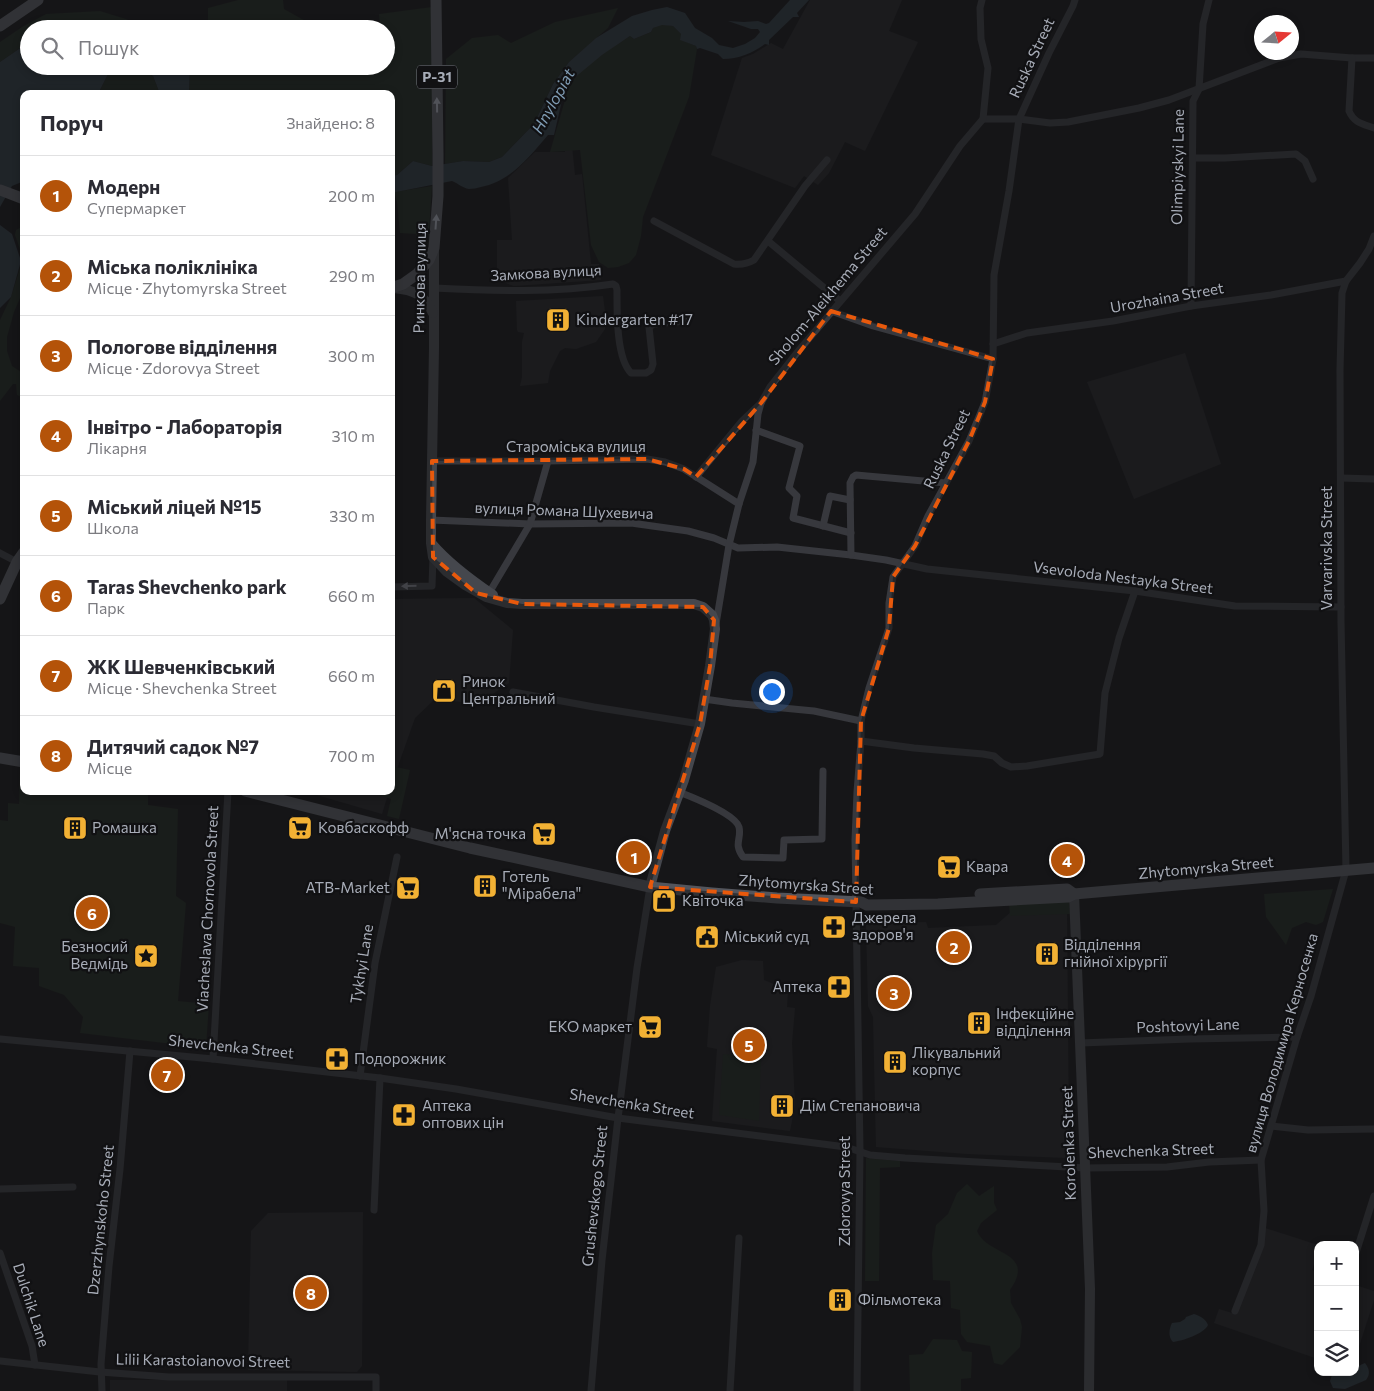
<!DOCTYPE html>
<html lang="uk">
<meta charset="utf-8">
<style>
:root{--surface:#fff;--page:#f2f2f3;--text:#2b2b33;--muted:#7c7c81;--line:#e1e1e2;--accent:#b45309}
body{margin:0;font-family:Commissioner,sans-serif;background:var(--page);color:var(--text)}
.controls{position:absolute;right:15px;bottom:15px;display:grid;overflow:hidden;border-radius:10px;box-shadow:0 2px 8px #0003}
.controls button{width:45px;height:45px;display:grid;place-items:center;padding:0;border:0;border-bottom:1px solid var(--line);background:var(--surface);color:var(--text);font:25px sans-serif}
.compass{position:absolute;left:1254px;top:15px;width:45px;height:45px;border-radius:50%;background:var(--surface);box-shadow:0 2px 8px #0003;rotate:72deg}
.you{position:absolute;left:771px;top:691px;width:18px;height:18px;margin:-12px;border:4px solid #fff;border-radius:50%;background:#1a73e8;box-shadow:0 0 0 8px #1a73e833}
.badge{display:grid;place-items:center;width:32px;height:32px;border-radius:50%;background:var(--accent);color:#fff;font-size:16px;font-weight:700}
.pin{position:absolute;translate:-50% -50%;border:2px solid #fff;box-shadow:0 1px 5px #0006}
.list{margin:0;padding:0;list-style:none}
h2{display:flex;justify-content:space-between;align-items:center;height:65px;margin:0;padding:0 20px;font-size:21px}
h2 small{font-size:16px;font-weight:400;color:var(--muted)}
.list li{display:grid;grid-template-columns:32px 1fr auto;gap:15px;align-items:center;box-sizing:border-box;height:80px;padding:0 20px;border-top:1px solid var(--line)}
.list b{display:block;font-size:19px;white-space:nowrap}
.list p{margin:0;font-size:16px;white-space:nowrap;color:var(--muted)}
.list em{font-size:16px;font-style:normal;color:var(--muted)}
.icon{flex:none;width:28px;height:28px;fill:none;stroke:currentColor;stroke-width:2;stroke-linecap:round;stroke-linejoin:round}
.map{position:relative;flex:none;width:1374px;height:1391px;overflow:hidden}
.search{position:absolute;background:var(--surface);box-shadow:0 2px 8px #0003;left:20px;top:20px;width:375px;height:55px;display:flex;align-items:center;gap:12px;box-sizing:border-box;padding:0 18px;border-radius:28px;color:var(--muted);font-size:19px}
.panel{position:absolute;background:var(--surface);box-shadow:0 2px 8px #0003;left:20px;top:90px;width:375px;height:705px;border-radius:10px}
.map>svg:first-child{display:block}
.built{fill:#222225}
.green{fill:#1e261f}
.water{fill:#2c353c}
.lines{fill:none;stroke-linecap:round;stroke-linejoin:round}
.street{stroke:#37383d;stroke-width:7}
.secondary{stroke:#45474d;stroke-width:10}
.primary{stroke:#53555c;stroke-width:11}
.oneway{fill:#979ba6}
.oneway2{fill:#757881}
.marked{fill:none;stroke:#e8590c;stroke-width:4;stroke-dasharray:10 6;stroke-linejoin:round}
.labels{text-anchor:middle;stroke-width:4.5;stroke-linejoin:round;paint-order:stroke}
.shield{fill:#111113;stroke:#7b7e86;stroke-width:1}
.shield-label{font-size:14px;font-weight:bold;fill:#a8adb8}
.street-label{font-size:15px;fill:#a8adb8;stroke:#111113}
.poi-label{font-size:15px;fill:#a8adb8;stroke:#111113;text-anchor:start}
.water-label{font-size:16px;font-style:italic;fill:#7f9bb3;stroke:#111113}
</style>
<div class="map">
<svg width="1374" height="1391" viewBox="0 0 1374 1391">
<rect width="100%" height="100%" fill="#161618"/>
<!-- built -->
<g class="built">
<polygon points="810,0 902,0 889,31 918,42 865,151 845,142 829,173 818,185 804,176 795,188 711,155 742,58 753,54 771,43 783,49"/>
<polygon points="565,146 572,146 575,175 582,174 591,264 599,264 601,280 514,286 497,280 497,240 512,240 508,178 535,152 565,152"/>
<polygon points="603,296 606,320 605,329 596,342 576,349 565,348 560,351 550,371 548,383 520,386 522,377 522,342 524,333 518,332 517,330 516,301"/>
<polygon points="1185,353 1221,464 1134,499 1087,382"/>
<polygon points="474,598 513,630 509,683 478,704 435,699 415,718 391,786 391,599"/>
<polygon points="303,791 389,791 382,814"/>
<polygon points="1067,907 1069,1142 1068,1158 967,1154 876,1147 873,1017 868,1006 866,924 926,922 928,928 996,925 1012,911"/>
<polygon points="742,960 763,961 764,980 788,990 787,1007 795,1008 792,1043 795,1105 790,1131 712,1121 717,1049 707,1047 710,1006 716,967"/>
<polygon points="363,1212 362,1366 357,1372 248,1370 251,1231 268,1213"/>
<polygon points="1265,1228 1318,1245 1318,1252 1312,1270 1318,1272 1318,1359 1214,1323 1219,1309 1232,1313"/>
<polygon points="1355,1285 1374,1291 1374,1300 1355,1359"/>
<rect x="110" y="1380" width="177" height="11"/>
</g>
<!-- green -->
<g class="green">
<polygon points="238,0 283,0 284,9 309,23 339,23 339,29 101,29 85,23 61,24 51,29 29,29 29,42 0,62 0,42 22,27 46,14 100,11 126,19 144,28 208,21 208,8"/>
<polygon points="432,7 432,166 413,161 397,175 391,176 391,94 189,94 190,66 386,66 386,29 372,29 372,26 380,26 379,14"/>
<polygon points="618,8 608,28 569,62 553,84 534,124 502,157 489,162 463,161 445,164 446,59 472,38 498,35 511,43 555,22"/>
<path d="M662,24l11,2 8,8v6l15,6 1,3 -8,48 -46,120 -2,19 -5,19 -7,8 -11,4 -10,1 -9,-6 -8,-17 -11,-95 -30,2 19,-66c9,-17 44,-39 61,-50l4,3 17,-7 2,-4z"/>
<polygon points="112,66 137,66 153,76 160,94 98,94"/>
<polygon points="432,186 429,232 426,251 416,251 416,234 400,233 397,202 394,192"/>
<polygon points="20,228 24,228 24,289 14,312 7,337 7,351 12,366 24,374 24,398 17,395 16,384 13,384 0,401 0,320 11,297 23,258 15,235 16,230"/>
<polygon points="391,766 410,770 399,819 387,816 391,799 373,793 374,791 391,791"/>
<polygon points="20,771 24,771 24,791 148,791 148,805 178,809 176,896 186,903 178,1001 209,1004 206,1048 80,1033 83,1017 64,995 39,986 39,968 13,966 15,927 0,923 0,820 8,821 8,803 19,804"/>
<polygon points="1333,889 1323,922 1316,925 1306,922 1292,928 1286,945 1266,917 1264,894"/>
<polygon points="1069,900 1070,914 1010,916 1009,903"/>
<polygon points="723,1054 761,1057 759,1121 719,1115"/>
<polygon points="866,1158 900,1161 900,1167 880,1168 879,1281 865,1281"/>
<path d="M967,1184l12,12 15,-10v17l3,7 -16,13 -4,8c10,25 60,20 33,59l1,13 9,16 2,8 -2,20 -18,18 -8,-2 -4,-17 -23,-4 -6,-8 -1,-24 -9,-2 -1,-27 -17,-1 -1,-27 4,-28 12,-11 9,-21z"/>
<polygon points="933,1339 957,1340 962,1351 972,1352 971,1378 961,1379 961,1391 910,1391 909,1355 923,1354"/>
</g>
<!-- water -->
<g class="water">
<path d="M790,0h19l-12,13 2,4h-6l-24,23v5l-4,-1c-12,9 -26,15 -42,15l-5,-5 -18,-6 -3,1 -1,-3 -16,-6 1,-6 -8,-8 -11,-1 -9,3 -2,4 -17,7 -4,-3 -28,19 -29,24 -10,17 -9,39h-6c-19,22 -37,46 -67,52 -4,1 -8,2 -12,2 -7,-1 -11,-6 -17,-8l-61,12v-17l6,-1 16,-14 19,5 31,-5 26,1 13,-5 32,-33 19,-40 16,-22 27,-24 36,-22 20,-6 15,-3 18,6 10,15 17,10 7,7 14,3 12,-4 10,-6 5,-6 -2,-3h-7l-23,-8 16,1 14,-1 8,3 3,-1z"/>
<polygon points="85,23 101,29 51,29 61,24"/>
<polygon points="29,42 29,66 112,66 98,94 24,94 24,181 12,186 0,207 0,62"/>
<polygon points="137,66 190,66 189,94 160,94 153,76"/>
<polygon points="0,225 12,234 21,261 11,297 0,308"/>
<path d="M1194,1314c6,2 12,5 14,11 -4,9 -26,16 -35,17 -5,-5 -4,-13 -1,-19l8,-1 5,-3 1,-2z"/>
<path d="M1365,1363c4,5 6,11 1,17l-21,9 -12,-1 -3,-7 2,-6 3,-2 9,3 11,-4c1,-5 5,-7 10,-9z"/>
</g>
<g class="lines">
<!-- street -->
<g class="street">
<polyline points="1352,58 1374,58"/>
<path d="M983,119h36l31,4 18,-1 71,-14 30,-8 110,-42 22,-4 51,4 -3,53c5,12 14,13 25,17"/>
<polyline points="1193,158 1225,158 1296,154 1305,161 1313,179"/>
<path d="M654,221l80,43c8,1 13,0 20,-4l51,-74 22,-26"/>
<polyline points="768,241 840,301"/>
<path d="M434,288c59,3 120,5 179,-4l3,2 1,4c0,21 -1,68 14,83h15l5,-3 2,-6 -4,-37 5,-3 31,-3"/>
<polyline points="1191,306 1193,101 1199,89 1203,24 1209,0"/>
<polyline points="831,311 873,326 993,359"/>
<polyline points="993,344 1027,333 1113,321 1191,306 1271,295 1346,281"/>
<polyline points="756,430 800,446 789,488 797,496 793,518 851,533"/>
<polyline points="432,461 548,461 647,459 665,462 684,469 739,504"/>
<polyline points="696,477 742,421 761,403"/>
<polyline points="1341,478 1374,479"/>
<polyline points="431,520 530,524 631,523 688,531 714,538 738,548 777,547 851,555 886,560 927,569 1135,591 1235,606 1341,607"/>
<polyline points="823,526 830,496 850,500"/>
<polyline points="0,553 17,562"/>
<polyline points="851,555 850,483 853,477 856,475 946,483"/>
<polyline points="391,587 432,586 433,557"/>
<polyline points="489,593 530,524 548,461"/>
<polyline points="716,624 729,545 739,504 753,462 758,414 761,403 770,387 800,349 915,214 960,146 983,119 988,68 981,39 980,8 982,0"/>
<polyline points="513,692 594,707 700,724"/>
<polyline points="704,699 732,703 814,711 861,721"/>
<polyline points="861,741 914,748 983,754 994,756 1002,763 1011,767 1027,766 1100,754 1105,693 1119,638 1135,591"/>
<path d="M679,792c13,5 56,22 60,35 3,12 -6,16 4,30l40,1 1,-18 38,-1 1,-68"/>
<polyline points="0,1039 213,1059 380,1078 456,1089 618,1118 846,1147 870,1155 905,1158 1086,1168 1167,1167 1209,1162 1261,1160"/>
<polyline points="1080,1043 1189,1039 1297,1037"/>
<polyline points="213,1059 228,791"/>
<polyline points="360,1076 375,963 397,857"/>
<polyline points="1271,1126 1308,1130 1374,1129"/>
<polyline points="0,1189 73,1187"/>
<polyline points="374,1210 380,1078"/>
<polyline points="0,1253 32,1346 35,1365"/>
<polyline points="1355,1256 1374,1196"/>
<polyline points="1235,1311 1261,1245 1264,1211 1261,1160 1297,1037 1311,996 1346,870 1341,622 1340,370 1342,293 1346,281 1360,263 1369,249 1374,236"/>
<polyline points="0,1361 100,1372 169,1377 376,1377 376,1391"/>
<polyline points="102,1391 101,1364 109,1266 120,1169 130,1051"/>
<polyline points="591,1391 602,1260 618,1118 637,968 650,887"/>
<polyline points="730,1391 739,1238"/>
<polyline points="857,1391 860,1151 855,840 857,792 861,741 861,721 869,688 889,628 889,603 893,577 915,546 928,516 969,441 985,402 993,359 994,275 1009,191 1019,119 1049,53 1073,6 1075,0"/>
</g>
<!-- secondary -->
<g class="secondary">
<polyline points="434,249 434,348 431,520 431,543 433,557 447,572 465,585 486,597 507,603 522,604 694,604 703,607 712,615 714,620 715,629 710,666 700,724 684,780 665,831 650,887"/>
<path d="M394,288c20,2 30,6 39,25"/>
<path d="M432,544c17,20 39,36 61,51"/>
<polyline points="1074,894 1090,1289 1089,1391"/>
</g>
<!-- primary -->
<g class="primary">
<polyline points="0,26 38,0"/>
<polyline points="0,190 24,199"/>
<polyline points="391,288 403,284 417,274 429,260 434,248 438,196 438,154 436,0"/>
<polyline points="0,599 17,562 24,552"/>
<polyline points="0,758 24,762"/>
<polyline points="245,791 470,848 650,887 712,893 777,898 861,902 867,905 938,904 1068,897 1074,894 1374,868"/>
<polyline points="980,894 1067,889 1074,894"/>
</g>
</g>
<!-- one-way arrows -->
<defs><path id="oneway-solid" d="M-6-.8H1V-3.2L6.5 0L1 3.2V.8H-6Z" transform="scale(1.25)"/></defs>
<g class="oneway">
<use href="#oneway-solid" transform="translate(437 105) rotate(-91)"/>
<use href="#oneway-solid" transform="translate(436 222) rotate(-86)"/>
</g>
<use class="oneway2" href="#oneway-solid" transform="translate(409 586) rotate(178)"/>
<!-- marked area -->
<path d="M0 0H1374V1391H0ZM831,311l162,48 -8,43 -16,39 -54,105 -22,31 -4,51 -28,93 -5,181 -206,-15 50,-163 10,-58 4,-46 -11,-13 -181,-3 -46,-11 -43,-36 -1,-96 215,-2 37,10 12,8 65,-74z" fill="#161618" fill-opacity=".55" fill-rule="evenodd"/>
<path class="marked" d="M831,311l162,48 -8,43 -16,39 -54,105 -22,31 -4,51 -28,93 -5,181 -206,-15 50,-163 10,-58 4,-46 -11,-13 -181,-3 -46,-11 -43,-36 -1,-96 215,-2 37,10 12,8 65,-74z"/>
<!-- icons -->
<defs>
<symbol id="building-square" viewBox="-11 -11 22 22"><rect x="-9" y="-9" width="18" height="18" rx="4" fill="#f2b134" stroke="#111113"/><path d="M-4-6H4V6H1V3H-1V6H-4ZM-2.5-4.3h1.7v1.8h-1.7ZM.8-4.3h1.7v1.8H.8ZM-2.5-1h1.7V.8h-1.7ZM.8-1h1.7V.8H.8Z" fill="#111"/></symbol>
<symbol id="shop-square" viewBox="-11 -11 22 22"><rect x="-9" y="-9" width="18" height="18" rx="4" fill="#f2b134" stroke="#111113"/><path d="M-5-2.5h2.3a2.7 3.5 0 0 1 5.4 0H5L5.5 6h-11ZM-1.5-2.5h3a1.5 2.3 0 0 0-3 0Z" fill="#111"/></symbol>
<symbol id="supermarket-square" viewBox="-11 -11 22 22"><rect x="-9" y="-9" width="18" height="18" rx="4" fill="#f2b134" stroke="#111113"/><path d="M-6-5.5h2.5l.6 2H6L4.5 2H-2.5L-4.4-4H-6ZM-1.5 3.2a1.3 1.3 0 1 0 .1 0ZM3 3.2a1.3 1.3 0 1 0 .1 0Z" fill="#111"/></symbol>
<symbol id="pharmacy-square" viewBox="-11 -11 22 22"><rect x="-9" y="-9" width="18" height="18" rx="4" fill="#f2b134" stroke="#111113"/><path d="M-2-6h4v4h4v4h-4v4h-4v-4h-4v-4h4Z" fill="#111"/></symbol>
<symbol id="civic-square" viewBox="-11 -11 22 22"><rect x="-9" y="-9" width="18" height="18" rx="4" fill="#f2b134" stroke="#111113"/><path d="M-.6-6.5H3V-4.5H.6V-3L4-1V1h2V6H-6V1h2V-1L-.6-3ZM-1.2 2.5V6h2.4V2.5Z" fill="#111"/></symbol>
<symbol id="sight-square" viewBox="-11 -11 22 22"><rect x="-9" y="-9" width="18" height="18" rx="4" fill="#f2b134" stroke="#111113"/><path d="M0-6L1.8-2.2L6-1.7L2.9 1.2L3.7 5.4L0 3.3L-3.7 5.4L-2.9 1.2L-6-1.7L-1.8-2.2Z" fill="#111"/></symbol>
</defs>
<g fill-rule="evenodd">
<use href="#building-square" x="544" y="306" width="28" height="28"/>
<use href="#shop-square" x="430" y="677" width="28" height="28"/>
<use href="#building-square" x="61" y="814" width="28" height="28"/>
<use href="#supermarket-square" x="286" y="814" width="28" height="28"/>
<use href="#supermarket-square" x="530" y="820" width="28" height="28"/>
<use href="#supermarket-square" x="935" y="853" width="28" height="28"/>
<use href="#building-square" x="471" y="872" width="28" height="28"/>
<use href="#supermarket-square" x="394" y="874" width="28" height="28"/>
<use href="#shop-square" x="650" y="887" width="28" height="28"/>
<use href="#pharmacy-square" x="820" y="913" width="28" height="28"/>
<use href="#civic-square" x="693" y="923" width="28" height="28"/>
<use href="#building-square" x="1033" y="940" width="28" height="28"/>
<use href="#sight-square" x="132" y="942" width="28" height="28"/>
<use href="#pharmacy-square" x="825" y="973" width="28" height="28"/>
<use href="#building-square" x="965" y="1009" width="28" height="28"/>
<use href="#supermarket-square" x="636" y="1013" width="28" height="28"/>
<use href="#pharmacy-square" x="323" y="1045" width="28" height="28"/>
<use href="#building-square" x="881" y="1048" width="28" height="28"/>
<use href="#building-square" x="768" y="1092" width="28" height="28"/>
<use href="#pharmacy-square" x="390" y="1101" width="28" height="28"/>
<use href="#building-square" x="826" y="1286" width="28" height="28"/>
</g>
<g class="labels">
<!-- shield labels -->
<rect class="shield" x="417" y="65.5" width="40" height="23" rx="4"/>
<g class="shield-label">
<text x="437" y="82">Р-31</text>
</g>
<!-- street labels -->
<g class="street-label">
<text transform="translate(1032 58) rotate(-65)" y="5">Ruska Street</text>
<text transform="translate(1178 167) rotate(-89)" y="5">Olimpiyskyi Lane</text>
<text transform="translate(546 273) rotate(-3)" y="5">Замкова вулиця</text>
<text transform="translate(420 278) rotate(-89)" y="5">Ринкова вулиця</text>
<text transform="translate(828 296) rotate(-50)" y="5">Sholom-Aleikhema Street</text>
<text transform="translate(1167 298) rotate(-10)" y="5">Urozhaina Street</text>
<text x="576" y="452">Староміська вулиця</text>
<text transform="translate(947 449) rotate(-64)" y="5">Ruska Street</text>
<text transform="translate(564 511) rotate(2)" y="5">вулиця Романа Шухевича</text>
<text transform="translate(1327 548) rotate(-90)" y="5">Varvarivska Street</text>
<text transform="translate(1123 578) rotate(7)" y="5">Vsevoloda Nestayka Street</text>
<text transform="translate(1206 868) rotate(-5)" y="5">Zhytomyrska Street</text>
<text transform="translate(806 885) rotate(4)" y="5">Zhytomyrska Street</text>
<text transform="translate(208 909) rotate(-87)" y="5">Viacheslava Chornovola Street</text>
<text transform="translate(362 964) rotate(-81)" y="5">Tykhyi Lane</text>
<text transform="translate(1188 1026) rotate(-2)" y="5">Poshtovyi Lane</text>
<text transform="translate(1282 1043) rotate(-74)" y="5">вулиця Володимира Керносенка</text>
<text transform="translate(231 1047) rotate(6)" y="5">Shevchenka Street</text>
<text transform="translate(632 1104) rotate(9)" y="5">Shevchenka Street</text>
<text transform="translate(1069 1143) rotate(-92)" y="5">Korolenka Street</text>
<text transform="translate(1151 1151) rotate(-2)" y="5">Shevchenka Street</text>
<text transform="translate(845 1191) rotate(-90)" y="5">Zdorovya Street</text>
<text transform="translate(595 1196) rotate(-84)" y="5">Grushevskogo Street</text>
<text transform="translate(101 1220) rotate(-84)" y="5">Dzerzhynskoho Street</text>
<text transform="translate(31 1305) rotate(72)" y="5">Dulchik Lane</text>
<text transform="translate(203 1361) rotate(1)" y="5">Lilii Karastoianovoi Street</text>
</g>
<!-- poi labels -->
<g class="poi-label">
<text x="576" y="325">Kindergarten #17</text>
<text x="462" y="687">Ринок<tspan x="462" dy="17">Центральний</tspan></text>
<text x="92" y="833">Ромашка</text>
<text x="318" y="833">Ковбаскофф</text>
<text x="526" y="839" text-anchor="end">М'ясна точка</text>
<text x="966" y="872">Квара</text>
<text x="502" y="882">Готель<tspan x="502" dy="17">"Мірабела"</tspan></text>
<text x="390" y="893" text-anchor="end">ATB-Market</text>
<text x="682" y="906">Квіточка</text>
<text x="852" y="923">Джерела<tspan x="852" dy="17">здоров'я</tspan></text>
<text x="724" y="942">Міський суд</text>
<text x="1064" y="950">Відділення<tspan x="1064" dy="17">гнійної хірургії</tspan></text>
<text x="128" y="952" text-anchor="end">Безносий<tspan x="128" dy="17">Ведмідь</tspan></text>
<text x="822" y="992" text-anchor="end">Аптека</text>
<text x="996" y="1019">Інфекційне<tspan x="996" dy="17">відділення</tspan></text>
<text x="632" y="1032" text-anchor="end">ЕКО маркет</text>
<text x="912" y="1058">Лікувальний<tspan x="912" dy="17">корпус</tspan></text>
<text x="354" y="1064">Подорожник</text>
<text x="422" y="1111">Аптека<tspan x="422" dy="17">оптових цін</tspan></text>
<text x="800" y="1111">Дім Степановича</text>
<text x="858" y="1305">Фільмотека</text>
</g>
<!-- water labels -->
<g class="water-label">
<text transform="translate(553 101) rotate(-61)" y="6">Hnylopiat</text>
</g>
</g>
</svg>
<div class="controls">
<button>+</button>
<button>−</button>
<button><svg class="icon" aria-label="layers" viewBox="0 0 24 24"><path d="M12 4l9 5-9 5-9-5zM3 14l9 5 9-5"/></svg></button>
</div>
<svg class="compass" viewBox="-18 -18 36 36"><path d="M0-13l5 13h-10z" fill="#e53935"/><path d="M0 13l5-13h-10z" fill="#7c7c81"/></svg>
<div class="you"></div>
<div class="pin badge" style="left:634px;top:857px">1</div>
<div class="pin badge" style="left:954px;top:947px">2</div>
<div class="pin badge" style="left:894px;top:993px">3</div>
<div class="pin badge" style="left:1067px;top:860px">4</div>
<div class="pin badge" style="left:749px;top:1045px">5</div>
<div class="pin badge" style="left:92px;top:913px">6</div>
<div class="pin badge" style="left:167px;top:1075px">7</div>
<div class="pin badge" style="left:311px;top:1293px">8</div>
<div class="search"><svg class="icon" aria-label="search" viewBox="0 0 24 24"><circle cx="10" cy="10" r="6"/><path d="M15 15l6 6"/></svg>Пошук</div>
<section class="panel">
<h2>Поруч<small>Знайдено: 8</small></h2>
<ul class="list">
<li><span class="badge">1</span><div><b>Модерн</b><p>Супермаркет</p></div><em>200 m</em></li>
<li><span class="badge">2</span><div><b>Міська поліклініка</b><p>Місце · Zhytomyrska Street</p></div><em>290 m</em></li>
<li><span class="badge">3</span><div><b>Пологове відділення</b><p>Місце · Zdorovya Street</p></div><em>300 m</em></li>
<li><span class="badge">4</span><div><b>Інвітро - Лабораторія</b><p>Лікарня</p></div><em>310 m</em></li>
<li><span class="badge">5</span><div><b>Міський ліцей №15</b><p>Школа</p></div><em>330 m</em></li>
<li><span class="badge">6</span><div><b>Taras Shevchenko park</b><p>Парк</p></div><em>660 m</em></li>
<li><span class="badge">7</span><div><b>ЖК Шевченківський</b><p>Місце · Shevchenka Street</p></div><em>660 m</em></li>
<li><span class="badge">8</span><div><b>Дитячий садок №7</b><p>Місце</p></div><em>700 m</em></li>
</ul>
</section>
</div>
